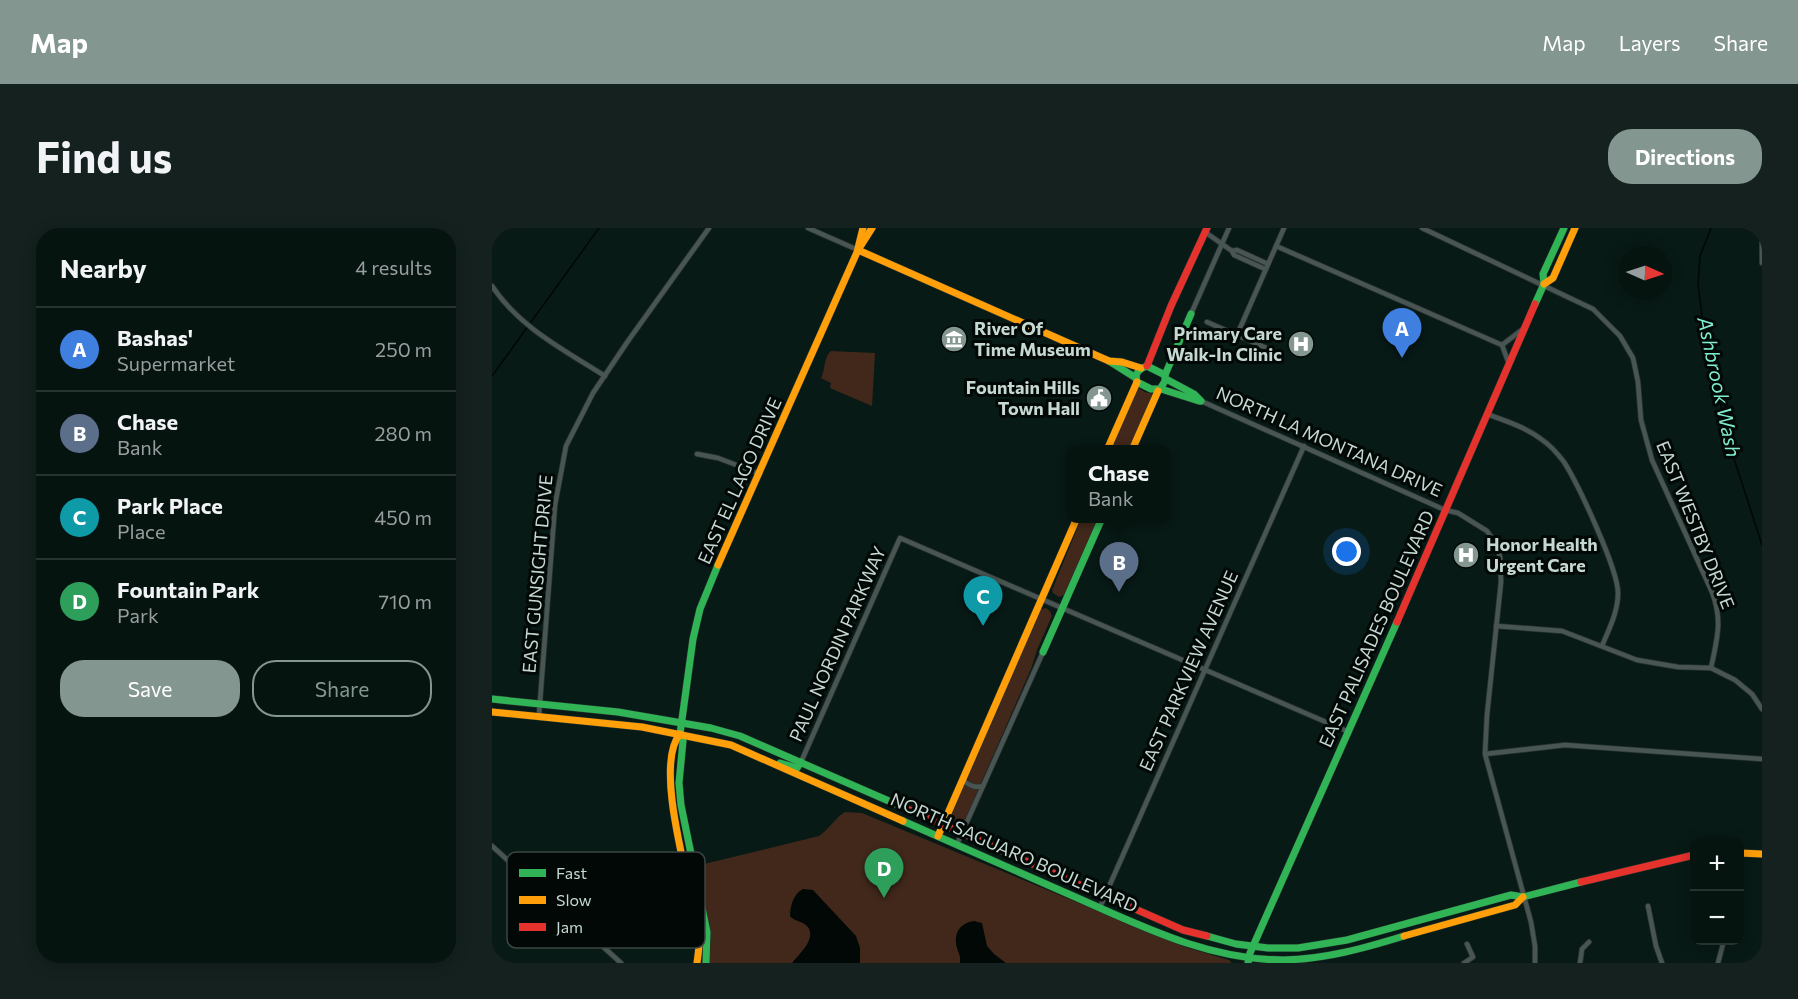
<!DOCTYPE html>
<meta charset="utf-8">
<style>
:root{--surface:#061410;--page:#14211e;--text:#f1f3f6;--muted:#989e9f;--line:#273330;--accent:#849690}
body{margin:0;font-family:Commissioner,sans-serif;background:var(--page);color:var(--text)}
.controls{position:absolute;right:18px;bottom:18px;display:grid;overflow:hidden;border-radius:12px;box-shadow:0 3px 15px #0003}
.controls button{width:54px;height:54px;display:grid;place-items:center;padding:0;border:0;border-bottom:2px solid var(--line);background:var(--surface);color:var(--text);font:30px sans-serif}
.compass{position:absolute;left:1126px;top:18px;width:54px;height:54px;border-radius:50%;background:var(--surface);box-shadow:0 3px 15px #0003;rotate:93deg}
.you{position:absolute;left:855px;top:324px;width:21px;height:21px;margin:-15px;border:4px solid #fff;border-radius:50%;background:#1a73e8;box-shadow:0 0 0 9px #1a73e833}
.badge{display:grid;place-items:center;width:39px;height:39px;border-radius:50%;background:var(--accent);color:#fff;font-size:20px;font-weight:700}
.pin{position:absolute;translate:-50% -50px;filter:drop-shadow(0 2px 3px #0008)}
.pin::after{content:'';position:absolute;top:32px;width:21px;height:18px;background:inherit;clip-path:polygon(0 0,100% 0,50% 100%)}
.popup{position:absolute;left:574px;top:217px;width:105px;height:78px;box-sizing:border-box;display:grid;place-content:center;border-radius:12px;background:var(--surface);filter:drop-shadow(0 2px 4px #0005);font-size:20px;white-space:nowrap;color:var(--muted)}
.popup b{font-size:22px;color:var(--text)}
.popup::after{content:'';position:absolute;left:50%;top:100%;margin-left:-12px;border:12px solid transparent;border-top-color:var(--surface)}
.list{margin:0;padding:0;list-style:none}
h2{display:flex;justify-content:space-between;align-items:center;height:78px;margin:0;padding:0 24px;font-size:26px}
h2 small{font-size:20px;font-weight:400;color:var(--muted)}
.list li{display:grid;grid-template-columns:39px 1fr auto;gap:18px;align-items:center;box-sizing:border-box;height:84px;padding:0 24px;border-top:2px solid var(--line)}
.list b{display:block;font-size:22px;white-space:nowrap}
.list p{margin:0;font-size:20px;white-space:nowrap;color:var(--muted)}
.list em{font-size:20px;font-style:normal;color:var(--muted)}
.actions{display:flex;gap:12px;padding:18px 24px}
.actions a{flex:1;padding:14px 0;border:2px solid var(--accent);border-radius:24px;text-align:center;font-size:21px;color:var(--accent)}
.actions .main{background:var(--accent);color:#fff}
.map{position:relative;flex:none;width:1270px;height:735px;overflow:hidden;border-radius:24px}
header{display:flex;align-items:center;gap:36px;box-sizing:border-box;height:84px;padding:0 30px;background:var(--accent);color:#fff}
header strong{font-size:28px}
nav{display:flex;gap:33px;margin-inline-start:auto;font-size:21px}
.intro{display:flex;align-items:center;justify-content:space-between;box-sizing:border-box;height:144px;padding:0 36px}
h1{margin:0;font-size:42px}
.button{padding:15px 27px;border-radius:24px;background:var(--accent);color:#fff;font-size:21px;font-weight:700}
main{display:flex;gap:36px;padding:0 36px}
aside{flex:1;background:var(--surface);border-radius:24px;box-shadow:0 3px 15px #0003}
.map>svg:first-child{display:block}
.green{fill:#41281b}
.water{fill:#010805}
.lines{fill:none;stroke-linecap:round;stroke-linejoin:round}
.stream{stroke:#010805;stroke-width:1.5}
.street-casing{stroke:#283330;stroke-width:6}
.fast-casing{stroke:#283330;stroke-width:8}
.slow-casing{stroke:#283330;stroke-width:8}
.jam-casing{stroke:#283330;stroke-width:8}
.street{stroke:#495552;stroke-width:4.5}
.fast{stroke:#30b455;stroke-width:7}
.slow{stroke:#ff9f0a;stroke-width:7}
.jam{stroke:#e5322d;stroke-width:7}
.labels{text-anchor:middle;stroke-width:6;stroke-linejoin:round;paint-order:stroke}
.poi-label{font-size:18px;font-weight:bold;fill:#c6d8d2;stroke:#010806;text-anchor:start}
.street-label{font-size:18px;fill:#c6d8d2;stroke:#010806}
.water-label{font-size:20px;font-style:italic;fill:#7febcf;stroke:#010806}
.key{fill:#010806;stroke:#3c4643;stroke-width:1.5}
.key-label{font-size:16px;fill:#c6d8d2}
</style>
<header>
<strong>Map</strong>
<nav><a>Map</a><a>Layers</a><a>Share</a></nav>
</header>
<div class="intro"><h1>Find us</h1><a class="button">Directions</a></div>
<main>
<aside>
<h2>Nearby<small>4 results</small></h2>
<ul class="list">
<li><span class="badge" style="background:#3f7fe0">A</span><div><b>Bashas'</b><p>Supermarket</p></div><em>250 m</em></li>
<li><span class="badge" style="background:#5c6f8a">B</span><div><b>Chase</b><p>Bank</p></div><em>280 m</em></li>
<li><span class="badge" style="background:#0f9aa8">C</span><div><b>Park Place</b><p>Place</p></div><em>450 m</em></li>
<li><span class="badge" style="background:#2e9e5b">D</span><div><b>Fountain Park</b><p>Park</p></div><em>710 m</em></li>
</ul>
<div class="actions"><a class="main">Save</a><a>Share</a></div>
</aside>
<div class="map">
<svg width="1270" height="735" viewBox="0 0 1270 735">
<rect width="100%" height="100%" fill="#081a16"/>
<!-- green -->
<g class="green">
<path d="M339,123l44,2 -3,53 -42,-18 1,-5 -10,-5c5,-9 2,-20 10,-27z"/>
<polygon points="645,159 653,164 662,166 636,221 619,222"/>
<polygon points="589,291 606,291 572,367 567,369 561,365 560,362"/>
<polygon points="554,380 558,383 560,388 545,422 539,441 489,555 484,558 477,555 475,549 548,382"/>
<polygon points="472,556 486,562 471,596 465,597 459,594 457,589"/>
<path d="M353,584l17,1 323,134 44,13 3,3h-524l3,-23 -15,-74 123,-30c10,-7 16,-18 26,-24z"/>
</g>
<!-- water -->
<g class="water">
<path d="M311,661l10,1 43,46 4,12v15h-68c7,-9 27,-26 14,-38 -5,-4 -12,-4 -16,-9 0,-10 4,-23 13,-27z"/>
<path d="M482,693l8,2 5,23 7,8 12,9h-46c1,-7 -1,-8 -3,-15 -4,-15 3,-25 17,-27z"/>
</g>
<g class="lines">
<!-- stream -->
<g class="stream">
<polyline points="1219,0 1208,28 1206,56 1211,95 1237,215 1270,317"/>
<polyline points="0,148 107,0"/>
</g>
<defs>
<g id="street">
<polyline points="316,0 366,22"/>
<path d="M930,0l171,81 27,27 13,22 5,24 3,38 11,40 60,132c11,29 5,47 -1,76"/>
<polyline points="1270,1 1270,35"/>
<polyline points="713,4 740,23 742,27 773,41"/>
<polyline points="784,18 1010,117 1017,136"/>
<polyline points="740,23 745,22 776,36"/>
<path d="M0,58c27,41 72,64 113,90"/>
<polyline points="699,86 737,0"/>
<polyline points="715,94 779,122"/>
<polyline points="745,107 792,0"/>
<polyline points="1010,117 1031,101"/>
<polyline points="709,173 953,282 966,285 995,303 1005,317 1008,329 1009,354 995,487 993,526 1039,694 1043,718 1043,735"/>
<path d="M995,186c19,7 38,13 54,25 9,6 17,15 23,23 14,22 54,107 54,131 0,19 -9,36 -16,53"/>
<polyline points="205,226 226,230 268,246"/>
<polyline points="1004,398 1070,403 1145,432 1186,439 1219,440 1243,452 1260,466 1270,481"/>
<polyline points="47,487 63,277 74,218 101,165 136,113 217,0"/>
<polyline points="993,526 1073,517 1270,531"/>
<polyline points="309,534 408,310 857,504"/>
<path d="M472,549l1,5c6,4 10,6 18,4"/>
<polyline points="465,616 551,424"/>
<polyline points="0,618 129,735"/>
<polyline points="1156,678 1164,718 1170,735"/>
<polyline points="608,679 812,218"/>
<polyline points="972,735 981,729 975,716"/>
<polyline points="1088,735 1090,721 1097,714"/>
<polyline points="1226,735 1232,712"/>
</g>
<g id="fast">
<polyline points="1043,76 1052,56 1051,46 1072,0"/>
<polyline points="617,133 644,150"/>
<path d="M655,138l18,9v6l-5,8h-9l-14,-7c-3,-9 2,-13 10,-16z"/>
<polyline points="673,147 699,86"/>
<polyline points="674,151 702,166 709,173"/>
<polyline points="669,161 707,173"/>
<polyline points="551,424 610,290"/>
<polyline points="0,471 126,484 219,500 248,508 406,577"/>
<polyline points="288,535 305,540 309,534"/>
<path d="M411,593c56,25 113,50 170,75 68,30 135,64 211,64 42,-1 81,-12 120,-24"/>
<polyline points="715,708 744,716 776,720 806,720 855,712 1019,667 1031,669 1089,654"/>
<polyline points="214,735 215,704 189,577 187,555 191,513 188,506 201,411 208,381 226,337"/>
<polyline points="756,735 758,725 905,394"/>
</g>
<g id="slow">
<polyline points="366,20 371,0"/>
<polyline points="366,22 617,133 630,134 649,140"/>
<polyline points="1052,56 1061,50 1083,0"/>
<polyline points="615,222 645,154"/>
<polyline points="640,222 666,163"/>
<polyline points="226,337 366,22 380,0"/>
<polyline points="0,484 150,499 239,517 411,593"/>
<path d="M188,506c-28,33 13,158 19,202 1,8 -1,18 -2,27"/>
<polyline points="446,608 585,290"/>
<polyline points="1248,625 1270,626"/>
<polyline points="912,708 1023,677 1031,669"/>
</g>
<g id="jam">
<polyline points="655,138 679,78 715,0"/>
<polyline points="905,394 1043,76"/>
<polyline points="406,577 691,702 715,708"/>
<polyline points="1089,654 1202,627"/>
</g>
</defs>
<!-- street casing -->
<use href="#street" class="street-casing"/>
<!-- fast casing -->
<use href="#fast" class="fast-casing"/>
<!-- slow casing -->
<use href="#slow" class="slow-casing"/>
<!-- jam casing -->
<use href="#jam" class="jam-casing"/>
<!-- street -->
<use href="#street" class="street"/>
<!-- fast -->
<use href="#fast" class="fast"/>
<!-- slow -->
<use href="#slow" class="slow"/>
<!-- jam -->
<use href="#jam" class="jam"/>
</g>
<!-- icons -->
<defs>
<symbol id="museum-disc" viewBox="-11 -11 22 22"><circle r="9.5" fill="#849690" stroke="#010806"/><path d="M0-6L6-3V-2H-6V-3ZM-5-1h2V3h-2ZM-1-1h2V3h-2ZM3-1h2V3H3ZM-6 4H6V6H-6Z" fill="#fff"/></symbol>
<symbol id="hospital-disc" viewBox="-11 -11 22 22"><circle r="9.5" fill="#849690" stroke="#010806"/><path d="M-5-5h3v3.5h4V-5h3V5h-3V1.5h-4V5h-3Z" fill="#fff"/></symbol>
<symbol id="civic-disc" viewBox="-11 -11 22 22"><circle r="9.5" fill="#849690" stroke="#010806"/><path d="M-.6-6.5H3V-4.5H.6V-3L4-1V1h2V6H-6V1h2V-1L-.6-3ZM-1.2 2.5V6h2.4V2.5Z" fill="#fff"/></symbol>
</defs>
<g fill-rule="evenodd">
<use href="#museum-disc" x="447" y="96" width="30" height="30"/>
<use href="#hospital-disc" x="794" y="101" width="30" height="30"/>
<use href="#civic-disc" x="592" y="155" width="30" height="30"/>
<use href="#hospital-disc" x="959" y="312" width="30" height="30"/>
</g>
<g class="labels">
<!-- poi labels -->
<g class="poi-label">
<text x="482" y="107">River Of<tspan x="482" dy="21">Time Museum</tspan></text>
<text x="790" y="112" text-anchor="end">Primary Care<tspan x="790" dy="21">Walk-In Clinic</tspan></text>
<text x="588" y="166" text-anchor="end">Fountain Hills<tspan x="588" dy="21">Town Hall</tspan></text>
<text x="994" y="323">Honor Health<tspan x="994" dy="21">Urgent Care</tspan></text>
</g>
<!-- street labels -->
<g class="street-label">
<text transform="translate(837 214) rotate(24)" y="6">NORTH LA MONTANA DRIVE</text>
<text transform="translate(248 253) rotate(-66)" y="6">EAST EL LAGO DRIVE</text>
<text transform="translate(1203 297) rotate(68)" y="6">EAST WESTBY DRIVE</text>
<text transform="translate(46 346) rotate(-85)" y="6">EAST GUNSIGHT DRIVE</text>
<text transform="translate(885 401) rotate(-66)" y="6">EAST PALISADES BOULEVARD</text>
<text transform="translate(346 416) rotate(-66)" y="6">PAUL NORDIN PARKWAY</text>
<text transform="translate(697 443) rotate(-66)" y="6">EAST PARKVIEW AVENUE</text>
<text transform="translate(522 625) rotate(24)" y="6">NORTH SAGUARO BOULEVARD</text>
</g>
<!-- water labels -->
<g class="water-label">
<text transform="translate(1227 159) rotate(78)" y="7">Ashbrook Wash</text>
</g>
</g>
<!-- legend -->
<rect x="15" y="624" width="198" height="96" rx="9" class="key"/>
<rect x="27" y="641" width="27" height="8" fill="#30b455"/>
<rect x="27" y="668" width="27" height="8" fill="#ff9f0a"/>
<rect x="27" y="695" width="27" height="8" fill="#e5322d"/>
<g class="key-label">
<text x="64" y="651">Fast</text>
<text x="64" y="678">Slow</text>
<text x="64" y="705">Jam</text>
</g>
</svg>
<div class="controls">
<button>+</button>
<button>−</button>
</div>
<svg class="compass" viewBox="-18 -18 36 36"><path d="M0-13l5 13h-10z" fill="#e53935"/><path d="M0 13l5-13h-10z" fill="#989e9f"/></svg>
<div class="you"></div>
<div class="pin badge" style="left:910px;top:130px;background:#3f7fe0">A</div>
<div class="pin badge" style="left:627px;top:364px;background:#5c6f8a">B</div>
<div class="popup"><b>Chase</b>Bank</div>
<div class="pin badge" style="left:491px;top:398px;background:#0f9aa8">C</div>
<div class="pin badge" style="left:392px;top:670px;background:#2e9e5b">D</div>
</div>
</main>
